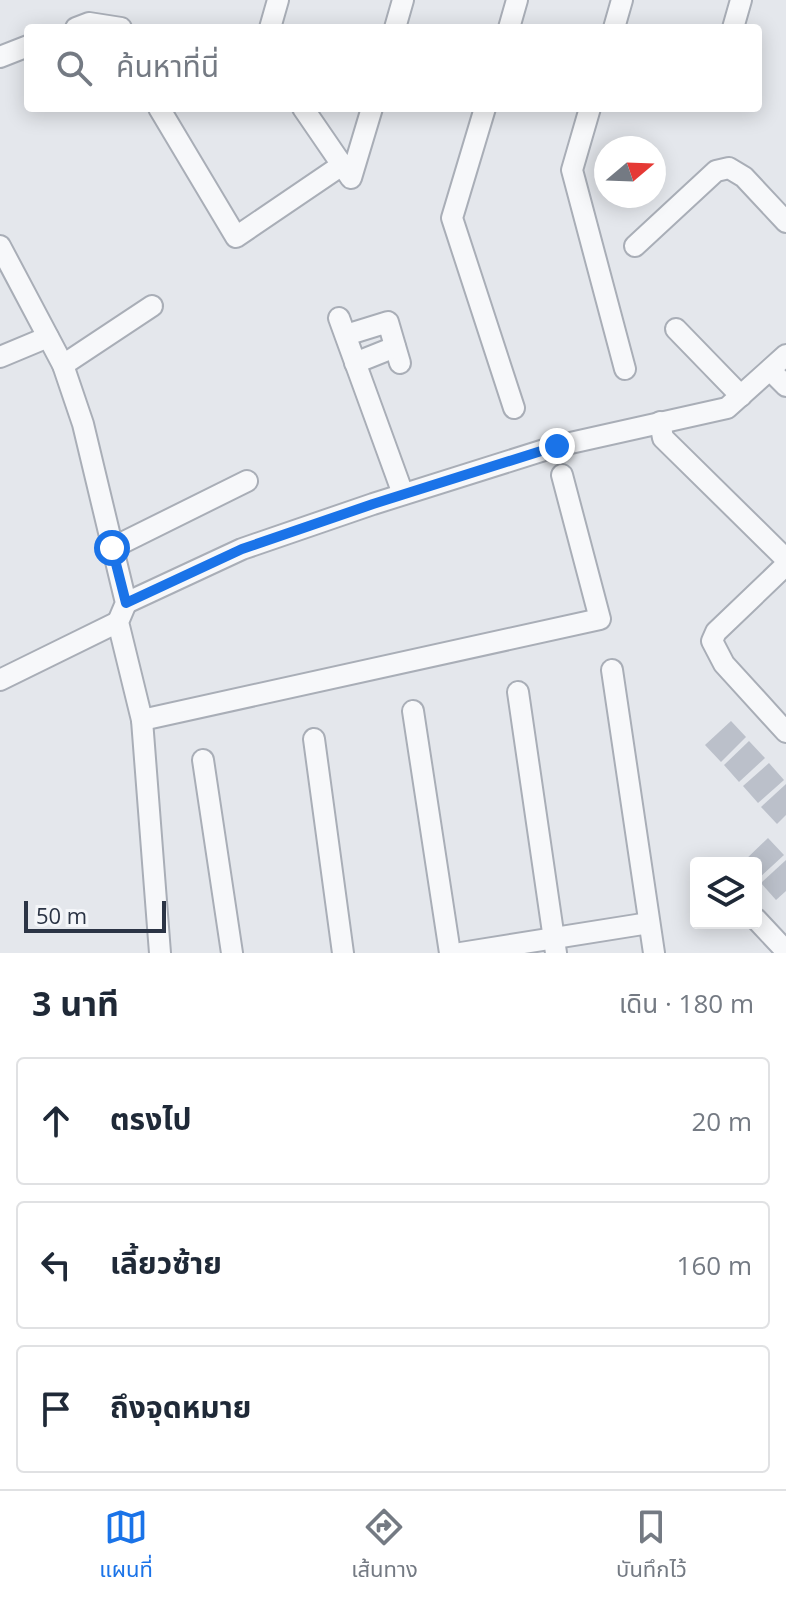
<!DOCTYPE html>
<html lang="th">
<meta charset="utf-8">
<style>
:root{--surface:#fff;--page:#f6f6f7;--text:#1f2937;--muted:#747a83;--line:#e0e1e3;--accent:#1a73e8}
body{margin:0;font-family:"Open Sans","Noto Sans Thai",sans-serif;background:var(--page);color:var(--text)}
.controls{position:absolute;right:24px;bottom:24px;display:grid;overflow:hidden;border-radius:8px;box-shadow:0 4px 20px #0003}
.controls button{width:72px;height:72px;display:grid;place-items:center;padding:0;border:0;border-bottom:2px solid var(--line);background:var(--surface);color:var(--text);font:40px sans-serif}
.compass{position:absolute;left:594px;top:136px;width:72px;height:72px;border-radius:50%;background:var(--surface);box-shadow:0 4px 20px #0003;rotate:71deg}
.scale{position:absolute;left:24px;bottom:20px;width:142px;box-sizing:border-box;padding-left:8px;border:4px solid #2b3445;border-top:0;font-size:22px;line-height:28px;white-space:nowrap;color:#2b3445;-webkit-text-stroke:6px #f4f6f9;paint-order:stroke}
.stop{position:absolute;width:24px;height:24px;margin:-18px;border:6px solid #1a73e8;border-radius:50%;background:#fff}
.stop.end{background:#1a73e8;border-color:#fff;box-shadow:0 2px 8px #0008}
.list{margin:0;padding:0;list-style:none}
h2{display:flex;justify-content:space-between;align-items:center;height:104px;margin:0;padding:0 32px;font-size:34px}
h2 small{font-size:26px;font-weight:400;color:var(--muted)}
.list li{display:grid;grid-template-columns:52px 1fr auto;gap:24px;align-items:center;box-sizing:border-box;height:128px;margin:0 16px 16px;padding:0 16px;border:2px solid var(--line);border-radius:8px}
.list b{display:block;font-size:30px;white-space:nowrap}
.list em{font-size:26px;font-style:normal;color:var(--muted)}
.icon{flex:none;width:44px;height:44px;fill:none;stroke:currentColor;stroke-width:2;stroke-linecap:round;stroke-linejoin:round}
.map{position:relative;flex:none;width:786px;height:953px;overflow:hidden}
.search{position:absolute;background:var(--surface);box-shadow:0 4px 20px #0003;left:24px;right:24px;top:24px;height:88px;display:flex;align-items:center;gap:20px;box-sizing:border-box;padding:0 28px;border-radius:8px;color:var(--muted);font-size:30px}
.sheet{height:536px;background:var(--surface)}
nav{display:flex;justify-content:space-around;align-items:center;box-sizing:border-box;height:112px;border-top:2px solid var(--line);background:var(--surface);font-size:22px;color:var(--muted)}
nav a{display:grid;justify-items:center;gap:4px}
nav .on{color:var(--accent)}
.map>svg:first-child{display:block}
.building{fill:#bbc0ca}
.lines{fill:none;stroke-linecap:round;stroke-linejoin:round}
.minor-casing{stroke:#a9aeb7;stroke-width:24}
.minor{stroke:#f7f8fa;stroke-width:20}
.route{stroke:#1a73e8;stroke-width:10}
</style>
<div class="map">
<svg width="786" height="953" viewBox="0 0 786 953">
<rect width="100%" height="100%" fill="#e4e7ec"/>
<!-- building -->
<g class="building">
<polygon points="731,721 746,737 721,762 705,745"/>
<polygon points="749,741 765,758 739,782 724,765"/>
<polygon points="769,763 784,780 758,803 743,786"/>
<polygon points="786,784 786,815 777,824 761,807"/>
<polygon points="768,838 784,855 758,879 756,877 756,863 742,863"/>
<polygon points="786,860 786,891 776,900 761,883"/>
</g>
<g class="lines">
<defs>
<g id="minor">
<polyline points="76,28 89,23 121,28"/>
<polyline points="270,28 278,0"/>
<polyline points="395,28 403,0"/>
<polyline points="509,28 517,0"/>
<polyline points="614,28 622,0"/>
<polyline points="733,28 741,0"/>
<polyline points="0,57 28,46"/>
<polyline points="159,108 236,237 342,165"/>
<polyline points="303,108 351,178 372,108"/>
<polyline points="485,108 452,218 514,408"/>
<polyline points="590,108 572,170 625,369"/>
<polyline points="0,246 63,365 83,424 126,603 118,622 142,720 160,953"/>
<polyline points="635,246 716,171 729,168 744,177 786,222"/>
<polyline points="339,318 403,494"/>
<polyline points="676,329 741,396"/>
<polyline points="346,335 388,322 400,363"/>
<polyline points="0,357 48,337"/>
<polyline points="355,363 395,347"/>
<polyline points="63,365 152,306"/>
<polyline points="770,370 786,386"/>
<polyline points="660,422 663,438 786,559"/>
<polyline points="112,548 247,481"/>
<polyline points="786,565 716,632 712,641 724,664 786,732"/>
<polyline points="126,603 242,549 373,504 557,446 727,408 786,355"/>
<polyline points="612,670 654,953"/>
<polyline points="0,680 118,622"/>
<polyline points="518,692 556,953"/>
<polyline points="413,711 450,953"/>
<polyline points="142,720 600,619 562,475"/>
<polyline points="314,739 343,953"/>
<polyline points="203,760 232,953"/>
<polyline points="756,919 786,951"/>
<polyline points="461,953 649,923"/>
</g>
</defs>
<!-- minor casing -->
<use href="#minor" class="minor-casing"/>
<!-- minor -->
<use href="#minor" class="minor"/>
</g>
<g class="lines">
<!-- route -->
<polyline class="route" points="112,548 126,603 242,549 373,504 557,446"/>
</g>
</svg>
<div class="controls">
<button><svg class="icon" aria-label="layers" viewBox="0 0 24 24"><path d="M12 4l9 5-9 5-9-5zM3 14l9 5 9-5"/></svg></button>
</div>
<svg class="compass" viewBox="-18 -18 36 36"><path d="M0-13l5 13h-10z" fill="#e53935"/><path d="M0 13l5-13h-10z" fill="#747a83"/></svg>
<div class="scale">50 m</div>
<div class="stop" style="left:112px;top:548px"></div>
<div class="stop end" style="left:557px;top:446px"></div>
<div class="search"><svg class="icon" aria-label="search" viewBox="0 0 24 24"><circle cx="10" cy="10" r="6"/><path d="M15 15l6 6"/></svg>ค้นหาที่นี่</div>
</div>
<section class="sheet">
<h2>3 นาที<small>เดิน · 180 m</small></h2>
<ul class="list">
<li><svg class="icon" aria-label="ahead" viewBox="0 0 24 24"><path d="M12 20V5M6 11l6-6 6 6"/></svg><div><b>ตรงไป</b></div><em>20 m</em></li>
<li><svg class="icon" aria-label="left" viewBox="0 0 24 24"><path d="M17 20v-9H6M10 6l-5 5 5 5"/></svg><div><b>เลี้ยวซ้าย</b></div><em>160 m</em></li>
<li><svg class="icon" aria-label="arrive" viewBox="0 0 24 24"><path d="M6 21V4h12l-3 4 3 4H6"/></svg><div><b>ถึงจุดหมาย</b></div></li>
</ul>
</section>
<nav>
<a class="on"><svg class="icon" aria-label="map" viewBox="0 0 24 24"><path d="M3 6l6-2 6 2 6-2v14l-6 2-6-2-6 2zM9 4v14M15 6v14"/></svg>แผนที่</a>
<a><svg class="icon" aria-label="directions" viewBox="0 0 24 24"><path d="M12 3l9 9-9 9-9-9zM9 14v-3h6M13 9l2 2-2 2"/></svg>เส้นทาง</a>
<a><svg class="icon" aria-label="saved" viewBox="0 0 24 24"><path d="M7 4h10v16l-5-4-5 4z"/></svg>บันทึกไว้</a>
</nav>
